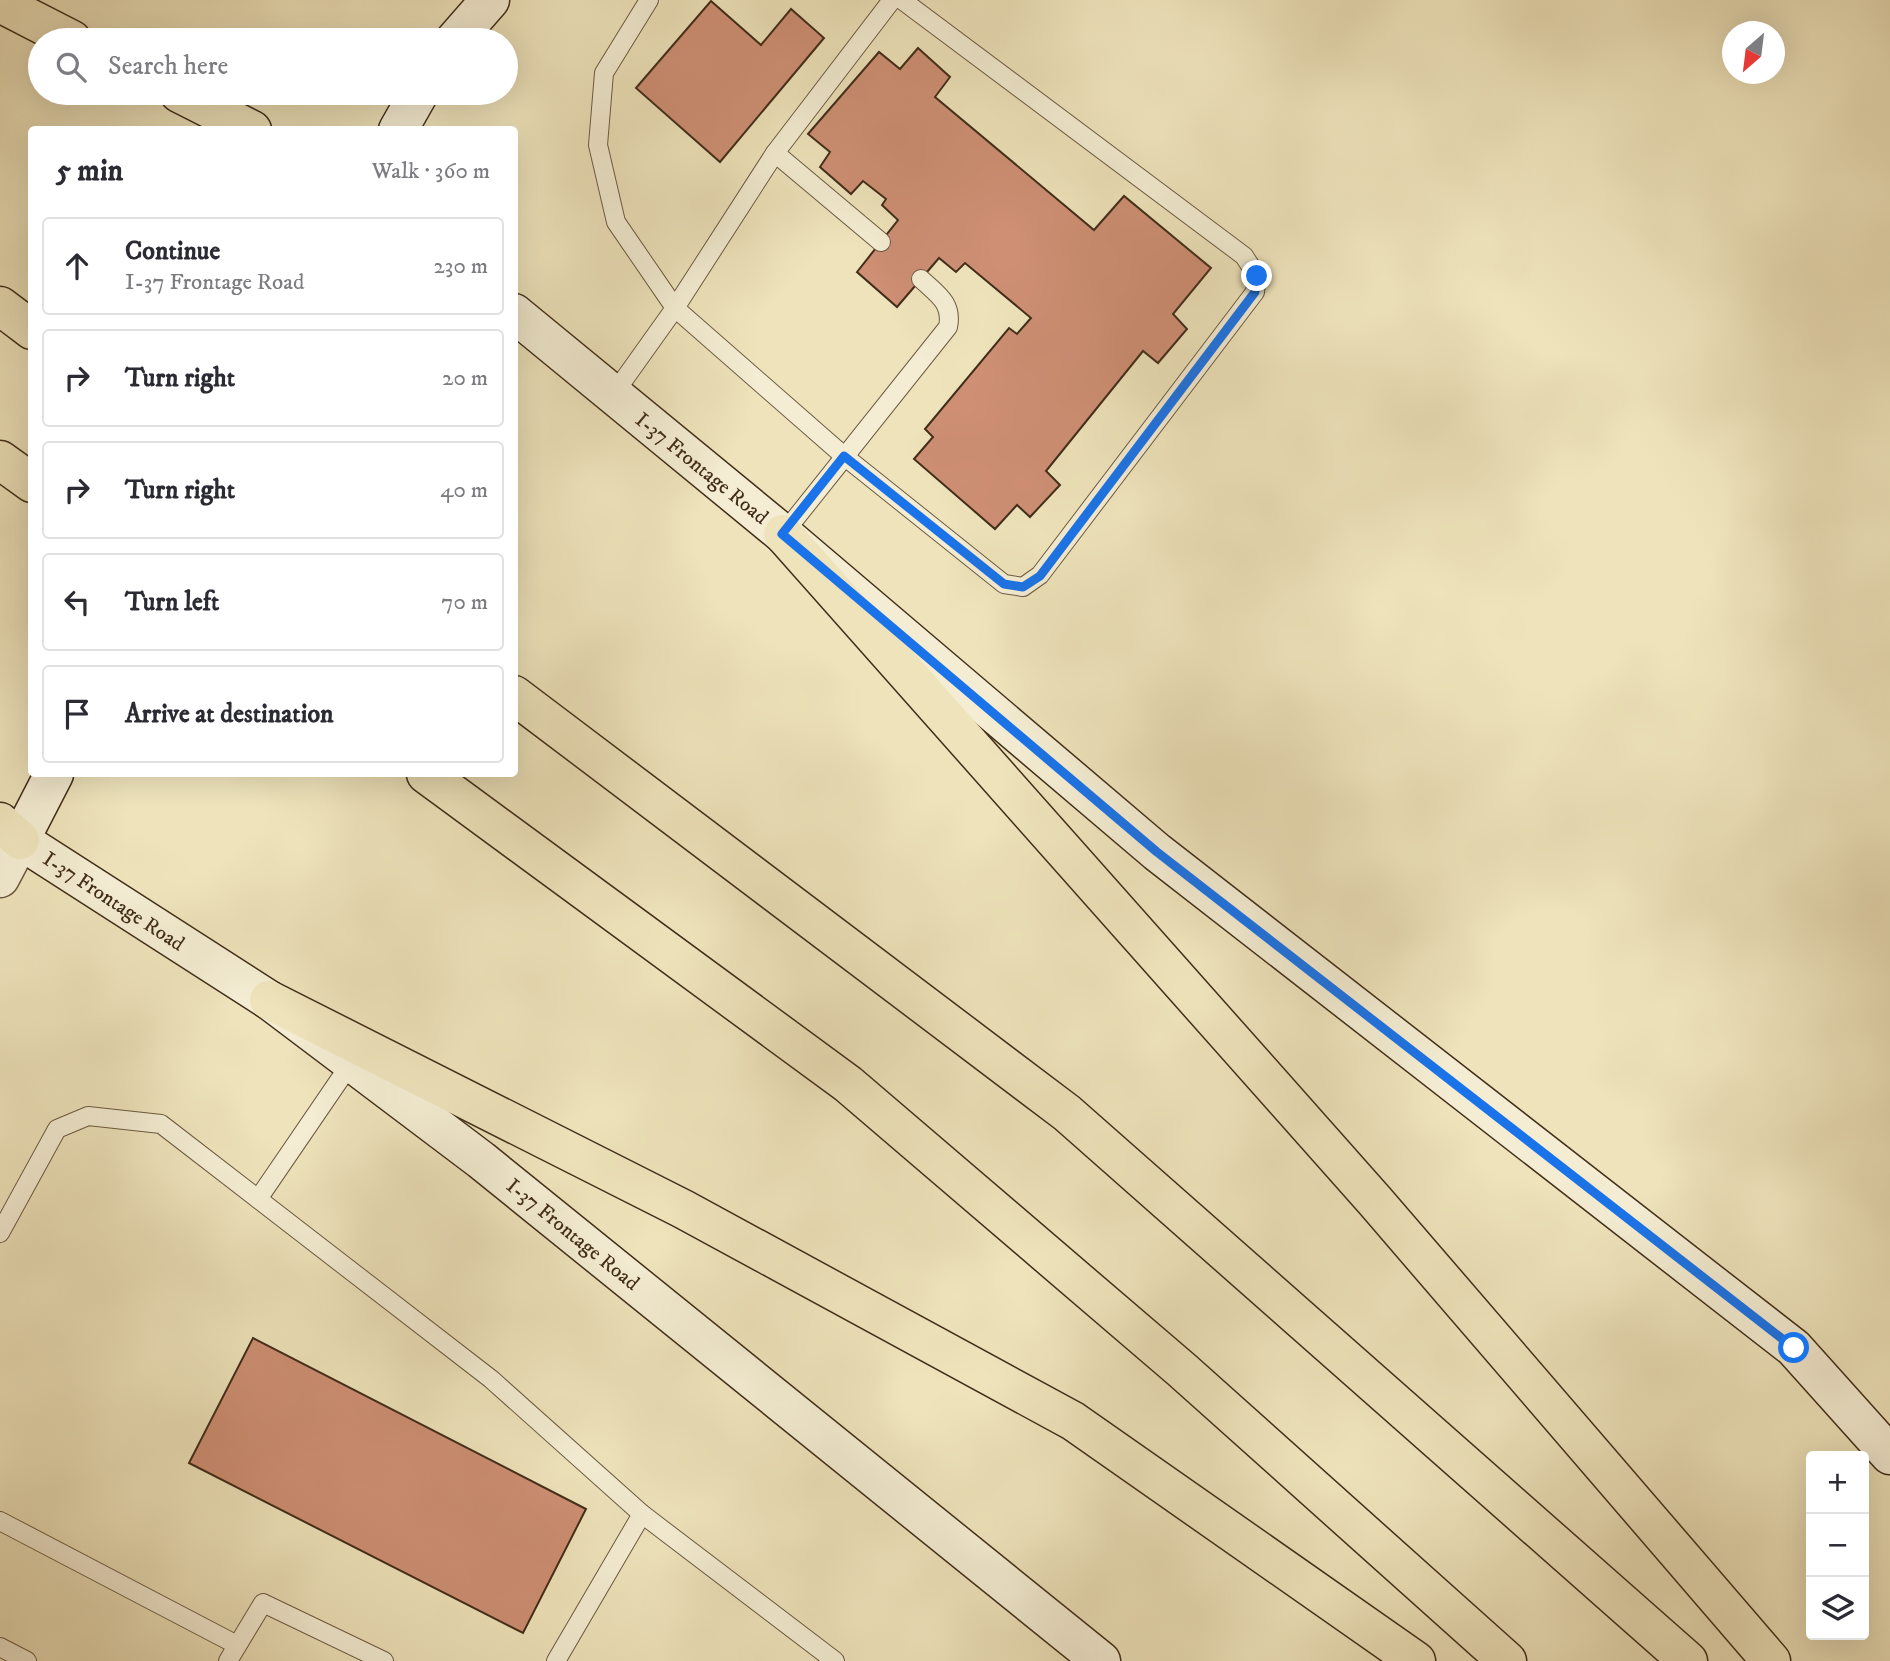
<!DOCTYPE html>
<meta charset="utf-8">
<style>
:root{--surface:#fff;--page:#f7f7f7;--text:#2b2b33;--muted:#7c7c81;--line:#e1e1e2}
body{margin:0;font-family:"IM FELL DW Pica",serif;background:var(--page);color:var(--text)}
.controls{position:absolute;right:21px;bottom:21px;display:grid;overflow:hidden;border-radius:7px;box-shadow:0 7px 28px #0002}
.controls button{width:63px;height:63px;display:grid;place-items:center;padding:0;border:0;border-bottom:2px solid var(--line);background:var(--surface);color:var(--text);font:35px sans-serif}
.compass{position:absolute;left:1722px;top:21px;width:63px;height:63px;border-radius:50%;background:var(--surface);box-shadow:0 7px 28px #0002;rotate:208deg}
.stop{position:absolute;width:21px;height:21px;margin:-16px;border:5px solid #1a73e8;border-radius:50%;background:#fff}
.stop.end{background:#1a73e8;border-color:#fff;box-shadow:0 2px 7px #0008}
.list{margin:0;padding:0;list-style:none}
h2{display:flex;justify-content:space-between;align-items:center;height:91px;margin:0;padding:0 28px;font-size:30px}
h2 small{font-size:23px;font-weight:400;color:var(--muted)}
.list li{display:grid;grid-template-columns:46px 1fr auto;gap:21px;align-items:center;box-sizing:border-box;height:98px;margin:0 14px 14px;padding:0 14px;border:2px solid var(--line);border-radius:7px}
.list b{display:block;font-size:26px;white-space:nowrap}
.list p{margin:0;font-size:23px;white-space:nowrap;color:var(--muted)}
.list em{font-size:23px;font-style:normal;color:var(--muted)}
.icon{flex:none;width:38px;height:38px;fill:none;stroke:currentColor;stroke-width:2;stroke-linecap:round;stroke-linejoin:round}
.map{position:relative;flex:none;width:1890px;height:1661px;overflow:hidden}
.search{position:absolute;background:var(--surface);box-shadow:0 7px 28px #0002;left:28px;top:28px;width:490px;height:77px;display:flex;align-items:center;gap:18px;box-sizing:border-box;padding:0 24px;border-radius:38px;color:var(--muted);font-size:26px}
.panel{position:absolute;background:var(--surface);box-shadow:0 7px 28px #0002;left:28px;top:126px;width:490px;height:651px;border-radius:7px}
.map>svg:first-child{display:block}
.building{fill:#ce8f74;stroke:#412d19;stroke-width:2}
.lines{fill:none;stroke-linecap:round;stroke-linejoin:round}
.service-casing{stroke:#6c5a42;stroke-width:20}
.tertiary-casing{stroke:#6c5a42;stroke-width:41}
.secondary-casing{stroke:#412d19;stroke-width:41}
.motorway-casing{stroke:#412d19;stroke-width:41}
.service{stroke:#f4edd3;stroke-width:18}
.tertiary{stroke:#f4edd3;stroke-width:38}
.secondary{stroke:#f4edd3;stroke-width:38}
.motorway{stroke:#eee3bb;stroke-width:38}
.route{stroke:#1a73e8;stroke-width:9}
.labels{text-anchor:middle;stroke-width:5;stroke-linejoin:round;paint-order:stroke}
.street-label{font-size:21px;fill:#412d19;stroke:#f4edd3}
</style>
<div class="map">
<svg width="1890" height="1661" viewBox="0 0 1890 1661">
<rect width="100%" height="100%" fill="#eee3bb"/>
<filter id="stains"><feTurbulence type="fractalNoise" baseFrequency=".00286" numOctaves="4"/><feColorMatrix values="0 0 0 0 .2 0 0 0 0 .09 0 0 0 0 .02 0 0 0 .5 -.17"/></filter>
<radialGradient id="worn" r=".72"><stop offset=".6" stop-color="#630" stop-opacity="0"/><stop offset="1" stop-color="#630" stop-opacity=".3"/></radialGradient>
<!-- building -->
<g class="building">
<polygon points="711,1 761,45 791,9 824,38 720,162 636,88"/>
<polygon points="918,48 950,77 935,97 1094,230 1124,196 1211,268 1173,314 1187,329 1158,363 1143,351 1046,471 1060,485 1030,517 1017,505 995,529 914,459 933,437 925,429 1009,328 1017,334 1031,318 965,263 956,272 939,258 897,307 857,272 898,220 882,205 886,199 863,181 851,194 820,167 830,152 808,134 879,52 900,69"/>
<polygon points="253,1338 586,1509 523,1633 189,1463"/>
</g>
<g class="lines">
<defs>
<g id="service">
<polyline points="649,0 604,73 598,145 616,222 675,308 844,456 1004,584 1023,587 1040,575 1255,292 1257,276 1244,256 902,0"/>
<polyline points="775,153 881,242"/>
<polyline points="613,395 675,308 775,153 892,0"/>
<path d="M783,534l165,-207c5,-24 -11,-33 -27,-48"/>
<polyline points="258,1199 351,1063"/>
<polyline points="0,1233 57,1129 88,1116 161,1124 491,1379 642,1514 835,1661"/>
<polyline points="0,1521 237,1645"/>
<polyline points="0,1647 27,1661"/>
<polyline points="228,1661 263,1603 384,1661"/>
<polyline points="556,1661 642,1514"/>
</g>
<polyline id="tertiary" points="0,878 20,840"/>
<g id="secondary">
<polyline points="455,40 490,0"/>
<polyline points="398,130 419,93"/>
<polyline points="514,313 783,534 1157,852 1794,1348 1890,1455"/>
<polyline points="54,774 20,840 269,1000 481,1160 1101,1661"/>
</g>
<g id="motorway">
<polyline points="0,3 72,40"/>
<polyline points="179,93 252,130"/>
<polyline points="0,306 32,330"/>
<polyline points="0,460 32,483"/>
<polyline points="783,534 1375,1201 1771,1661"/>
<polyline points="514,695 1067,1113 1688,1661"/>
<polyline points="426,774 848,1084 1182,1370 1507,1661"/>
<polyline points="0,822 20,840"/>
<polyline points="269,1000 683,1209 1073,1421 1416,1661"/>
</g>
</defs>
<!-- service casing -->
<use href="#service" class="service-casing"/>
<!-- tertiary casing -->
<use href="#tertiary" class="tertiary-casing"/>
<!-- secondary casing -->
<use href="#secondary" class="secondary-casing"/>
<!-- motorway casing -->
<use href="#motorway" class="motorway-casing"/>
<!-- service -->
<use href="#service" class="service"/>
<!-- tertiary -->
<use href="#tertiary" class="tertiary"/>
<!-- secondary -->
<use href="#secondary" class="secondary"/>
<!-- motorway -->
<use href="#motorway" class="motorway"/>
</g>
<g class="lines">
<!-- route -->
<polyline class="route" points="1257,276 1255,292 1040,576 1023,587 1004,584 844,456 782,534 1157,852 1794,1348"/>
</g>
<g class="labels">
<!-- street labels -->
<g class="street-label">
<text transform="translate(702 468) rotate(39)" y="7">I-37 Frontage Road</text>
<text transform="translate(114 901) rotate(33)" y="7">I-37 Frontage Road</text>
<text transform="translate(573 1234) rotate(39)" y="7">I-37 Frontage Road</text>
</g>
</g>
<rect width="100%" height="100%" filter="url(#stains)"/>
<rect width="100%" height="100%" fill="url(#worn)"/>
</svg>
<div class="controls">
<button>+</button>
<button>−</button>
<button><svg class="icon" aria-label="layers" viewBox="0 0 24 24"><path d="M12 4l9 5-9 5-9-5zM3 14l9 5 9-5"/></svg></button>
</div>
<svg class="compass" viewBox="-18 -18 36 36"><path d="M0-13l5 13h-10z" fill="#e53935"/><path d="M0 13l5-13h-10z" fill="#7c7c81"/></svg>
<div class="stop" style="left:1794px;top:1348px"></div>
<div class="stop end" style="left:1257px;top:276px"></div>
<div class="search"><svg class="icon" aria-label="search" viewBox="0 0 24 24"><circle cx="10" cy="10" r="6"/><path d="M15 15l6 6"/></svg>Search here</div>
<section class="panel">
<h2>5 min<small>Walk · 360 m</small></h2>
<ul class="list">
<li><svg class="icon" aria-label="ahead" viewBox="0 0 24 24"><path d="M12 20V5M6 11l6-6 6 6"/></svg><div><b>Continue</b><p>I-37 Frontage Road</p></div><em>230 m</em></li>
<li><svg class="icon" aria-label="right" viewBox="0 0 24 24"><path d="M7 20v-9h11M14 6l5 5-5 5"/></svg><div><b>Turn right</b></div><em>20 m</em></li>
<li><svg class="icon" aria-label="right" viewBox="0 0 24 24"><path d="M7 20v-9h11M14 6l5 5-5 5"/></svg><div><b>Turn right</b></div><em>40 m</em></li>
<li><svg class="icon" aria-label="left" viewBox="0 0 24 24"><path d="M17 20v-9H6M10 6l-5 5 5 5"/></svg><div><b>Turn left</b></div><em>70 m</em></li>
<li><svg class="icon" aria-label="arrive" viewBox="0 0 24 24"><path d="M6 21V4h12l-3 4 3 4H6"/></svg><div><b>Arrive at destination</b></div></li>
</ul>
</section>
</div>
